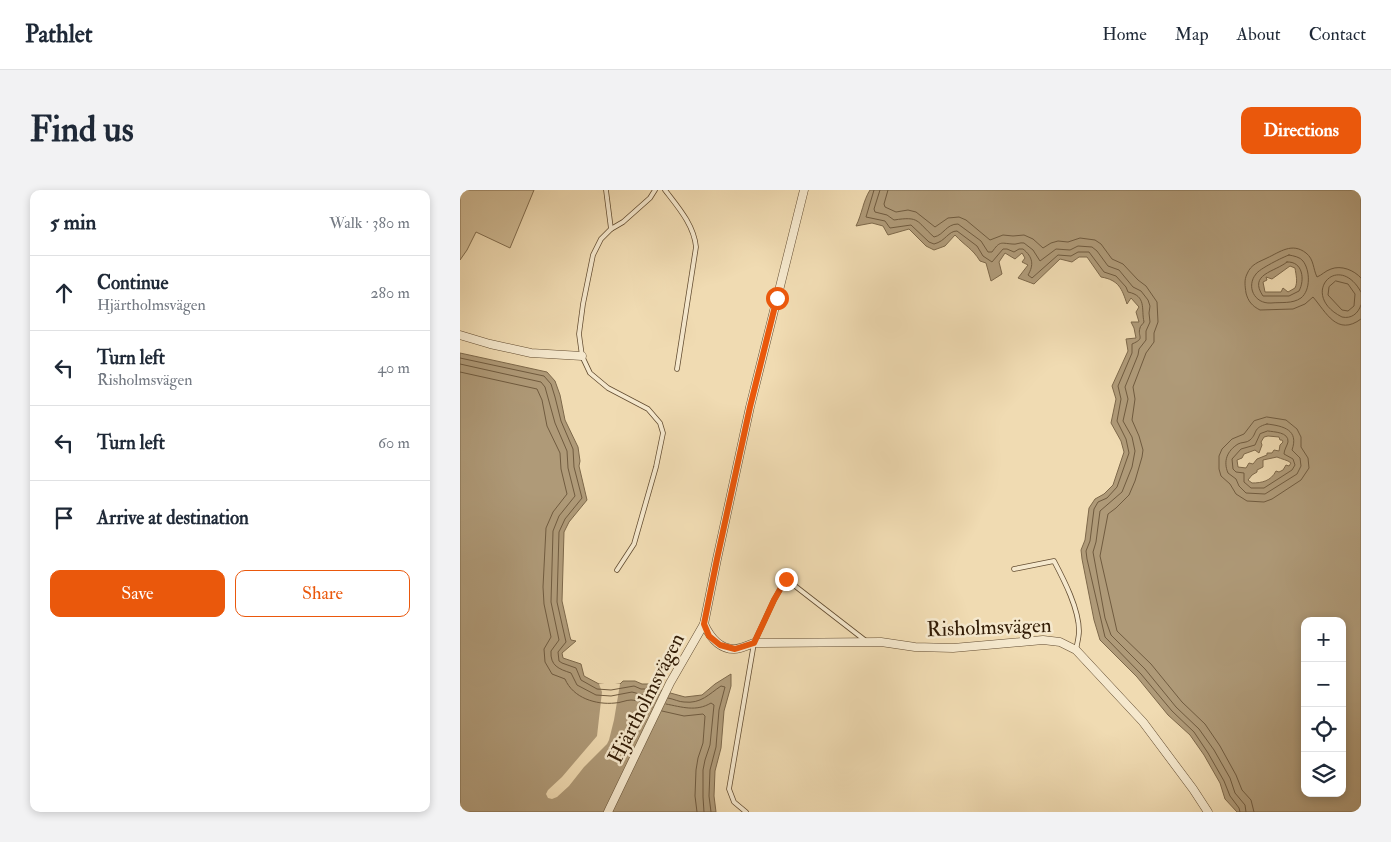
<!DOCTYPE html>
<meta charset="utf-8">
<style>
:root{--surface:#fff;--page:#f2f2f3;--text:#1f2937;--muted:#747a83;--line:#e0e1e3;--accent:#ea580c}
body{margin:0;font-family:"IM FELL Double Pica",serif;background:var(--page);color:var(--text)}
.controls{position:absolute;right:15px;bottom:15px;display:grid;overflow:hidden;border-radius:10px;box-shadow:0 2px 8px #0003}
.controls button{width:45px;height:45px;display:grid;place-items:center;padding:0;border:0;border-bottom:1px solid var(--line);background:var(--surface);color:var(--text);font:25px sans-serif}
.stop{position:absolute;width:15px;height:15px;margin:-11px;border:4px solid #ea580c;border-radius:50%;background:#fff}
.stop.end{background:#ea580c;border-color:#fff;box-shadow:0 1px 5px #0008}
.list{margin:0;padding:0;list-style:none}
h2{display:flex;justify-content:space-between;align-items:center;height:65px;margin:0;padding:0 20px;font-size:21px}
h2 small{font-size:16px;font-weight:400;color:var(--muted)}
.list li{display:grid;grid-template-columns:32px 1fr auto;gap:15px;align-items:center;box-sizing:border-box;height:75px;padding:0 20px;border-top:1px solid var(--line)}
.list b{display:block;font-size:19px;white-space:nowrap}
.list p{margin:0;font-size:16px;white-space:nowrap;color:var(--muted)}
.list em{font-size:16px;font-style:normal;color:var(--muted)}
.actions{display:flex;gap:10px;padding:15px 20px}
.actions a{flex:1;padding:11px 0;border:1px solid var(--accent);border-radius:10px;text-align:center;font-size:18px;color:var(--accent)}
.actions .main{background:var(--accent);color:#fff}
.icon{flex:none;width:28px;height:28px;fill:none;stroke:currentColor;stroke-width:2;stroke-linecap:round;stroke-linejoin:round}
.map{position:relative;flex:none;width:901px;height:622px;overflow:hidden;border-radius:10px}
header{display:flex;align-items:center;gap:30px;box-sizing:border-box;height:70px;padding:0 25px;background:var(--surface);border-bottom:1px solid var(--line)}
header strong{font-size:24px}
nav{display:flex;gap:28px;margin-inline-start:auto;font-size:18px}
.intro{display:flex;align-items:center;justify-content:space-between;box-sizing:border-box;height:120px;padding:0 30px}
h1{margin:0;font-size:35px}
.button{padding:12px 22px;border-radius:10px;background:var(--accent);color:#fff;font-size:18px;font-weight:700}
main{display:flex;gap:30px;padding:0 30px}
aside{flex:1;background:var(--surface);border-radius:10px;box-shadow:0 2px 8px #0003}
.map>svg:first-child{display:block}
.green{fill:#d0bb95;stroke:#816c4e}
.water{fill:#af9a78;stroke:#7d684a;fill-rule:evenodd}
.pier{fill:#f0dbb2}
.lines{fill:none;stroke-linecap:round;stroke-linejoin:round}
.shore{stroke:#705b3f;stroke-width:1}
.service-casing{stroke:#624c31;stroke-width:5.5}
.minor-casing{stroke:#624c31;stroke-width:9}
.service{stroke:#f5e8cd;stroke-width:4}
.minor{stroke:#f5e8cd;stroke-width:8}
.route{stroke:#ea580c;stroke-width:6}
.labels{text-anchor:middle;stroke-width:5;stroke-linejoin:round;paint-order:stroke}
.street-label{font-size:21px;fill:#321c06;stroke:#f5e8cd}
</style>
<header>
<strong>Pathlet</strong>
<nav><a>Home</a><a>Map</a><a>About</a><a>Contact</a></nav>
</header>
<div class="intro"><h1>Find us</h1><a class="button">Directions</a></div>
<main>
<aside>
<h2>5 min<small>Walk · 380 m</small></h2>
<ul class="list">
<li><svg class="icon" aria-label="ahead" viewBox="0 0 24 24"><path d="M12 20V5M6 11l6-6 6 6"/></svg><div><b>Continue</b><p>Hjärtholmsvägen</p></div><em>280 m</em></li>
<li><svg class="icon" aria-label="left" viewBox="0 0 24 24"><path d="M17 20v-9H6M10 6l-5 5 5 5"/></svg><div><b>Turn left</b><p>Risholmsvägen</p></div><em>40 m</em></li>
<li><svg class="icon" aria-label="left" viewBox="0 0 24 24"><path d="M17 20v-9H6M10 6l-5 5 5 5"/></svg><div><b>Turn left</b></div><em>60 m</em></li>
<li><svg class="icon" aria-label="arrive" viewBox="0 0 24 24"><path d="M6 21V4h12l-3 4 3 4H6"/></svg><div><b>Arrive at destination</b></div></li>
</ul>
<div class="actions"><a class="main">Save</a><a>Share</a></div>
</aside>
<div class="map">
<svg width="901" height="622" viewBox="0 0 901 622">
<rect width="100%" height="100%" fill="#f0dbb2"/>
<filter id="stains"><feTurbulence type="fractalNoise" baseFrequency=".004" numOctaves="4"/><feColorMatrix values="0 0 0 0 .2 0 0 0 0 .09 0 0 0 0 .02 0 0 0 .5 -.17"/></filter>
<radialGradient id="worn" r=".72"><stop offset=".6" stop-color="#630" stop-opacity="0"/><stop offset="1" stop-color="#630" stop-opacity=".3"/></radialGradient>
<!-- green -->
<polygon class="green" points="0,0 74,0 50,58 16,42 7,60 0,70"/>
<!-- water -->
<g class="water">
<path d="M410,0h491v622h-124l-12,-13 -5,-16 -16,-28 -14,-20 -22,-20 -31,-38 -37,-37 -6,-20 -12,-61 -1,-9 4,-10 4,-32 6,-9 9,-5 9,-9 11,-33 -3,-11 -10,-18 5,-24 -4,-13 16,-35 -2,-12 10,-1 -2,-10 -3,-6h8l-3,-10 3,-5 -8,-9 -4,6c-5,-15 -8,-24 -26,-27l-14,-20h-8l-7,5 -12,-3 -26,25 -16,-6 10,-13 -6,-3 3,-4 -3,-5 -7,6 -10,-6 -6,9 3,12 -11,7 -5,-18 -6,-2c-8,-13 -15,-15 -25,-26l-10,11 -11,4 -8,-4 -17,-17 -21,6 -5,-9 -11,-3 -16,3c6,-12 7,-25 14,-36zM830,76l5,2c1,7 3,14 0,20l-7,4 -5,-4 -2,4h-16l-2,-10 4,-2 -1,-3 6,2zM808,246l11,1 1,3h2l1,2 -3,3 -1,6 -5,-1 -2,3h-5v2l-10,4 -4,5 -4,-1 -3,5 -8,-1 -1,-7 5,-2 2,-4 11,-4 4,3 3,-8 -1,-3 3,-5zM817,267c4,2 11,3 14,6l-2,3 -3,-1 -3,5 -4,2 -3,-1c-5,10 -14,12 -24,12l-4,-3 4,-5 5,-3v-2l6,-3v-7zM845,431h37v172h-37z"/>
<polygon points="0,163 87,182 95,191 100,205 105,230 118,257 120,271 119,276 127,310 109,332 104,342 102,411 110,447 111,450 116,451 102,463 103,468 121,474 124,486 139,494 150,495 160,494 163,491 175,491 182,494 190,494 203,501 225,507 242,505 255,494 271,484 271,496 264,521 261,558 255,581 254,606 256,622 0,622"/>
</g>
<!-- pier -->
<polygon class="pier" points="139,494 160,494 154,530 149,550 147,554 124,577 109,596 97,607 92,609 88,608 86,604 88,600 102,587 137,546 142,502"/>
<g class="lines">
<!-- shore -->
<g class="shore">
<path d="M414,0l-8,27 19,4 5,7 21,-3 18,17 5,2c12,-3 14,-13 23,-13l20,15 6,10 9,6 11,-13h4l7,3 5,-3h4c10,8 11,16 5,26l4,3 26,-23 13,1 7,-4h11l15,20 12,4 10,11 2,5c19,4 13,17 16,30 -1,2 -4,4 -4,6 -3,9 6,10 -8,16v9l-14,33 3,13 -4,22 9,18 3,14 -12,34 -10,11 -9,4 -4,7 -4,32 -4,10 1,8 18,78 36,37 31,37 22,21 14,21 16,28 6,15 9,12 1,4"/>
<path d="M420,0l-6,19 1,3 12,3 7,5c26,-4 22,1 40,17 10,-2 12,-13 24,-13l23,17 7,11h4c8,-11 8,-9 20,-8 4,1 8,-2 12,-1l9,7 7,11 16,-12 14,1 8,-4 14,1 5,4 11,15 11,4 14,17 8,4 7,9 2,6 -1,7 1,9 -4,9v9l-7,9 -1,6 -13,32 3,12 -5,22 9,16 3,14 -3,16 -10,25 -22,19 -4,31 -3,10 12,66 6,17 34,34 31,38 23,22 15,21 16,28 5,15 10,12 1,7"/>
<polyline points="428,0 424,14 425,17 436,22 448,20 456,22 475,37 488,28 499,27 506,30 530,50 543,45 553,46 564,45 573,49 583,58 591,53 598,51 608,52 620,48 635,50 641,54 652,69 663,74 678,90 686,96 697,112 698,132 694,143 694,152 686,163 673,197 675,209 672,230 679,246 683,260 682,267 675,291 669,305 656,318 648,324 640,366 657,441 691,474 722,512 745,534 760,556 776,585 782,600 791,610 794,622"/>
<path d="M829,65c5,1 11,2 14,6 7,9 8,29 -2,37 -9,6 -19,4 -30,5 -17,1 -25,-17 -15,-29 3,-5 27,-17 33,-19z"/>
<path d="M827,72c16,-1 18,18 12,29l-10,5h-26c-15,-22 12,-24 24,-34z"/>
<path d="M901,88c-7,-8 -20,-13 -30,-9 -6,2 -9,6 -14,8 -4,-8 -3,-18 -11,-24 -14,-11 -26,-1 -39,5 -8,4 -16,6 -20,16 -3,6 -2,12 -1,19 2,8 6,13 14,17l33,-1 12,-5 8,-7c13,15 24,40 48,22"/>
<polygon points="876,91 888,94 895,104 894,116 888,121 882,120 868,105 869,97"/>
<path d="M901,102c-23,-42 -63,3 -19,25 9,2 16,-3 19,-12"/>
<polyline points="0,168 84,186 91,194 95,207 101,231 113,259 114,277 122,308 105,329 99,342 97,412 106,452 98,462 99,471 102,473 116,478 121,490 137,499 151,500 174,496 181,499 189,499 199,505"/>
<path d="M0,174l81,18 4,5 10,36 12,28 1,17 7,28 -16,20 -6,15 -2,71 8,38 -8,11c-1,15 8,18 20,22l6,12 19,10 15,1 21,-4 15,4 9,4"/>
<path d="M0,182l77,17 5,11 5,26 13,27 1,16 6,25 -14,18 -7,16 -3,59 1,17 7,33 -7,12 1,13 7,12 13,5c8,19 31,26 50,24 5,0 11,-3 16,-3 5,0 17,4 22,7"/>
<polygon points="807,227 826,230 837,239 841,247 841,257 848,268 849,278 841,290 812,309 804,312 787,311 776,304 770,294 761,286 759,279 759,266 762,259 772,249 784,244 794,231"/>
<path d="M807,234c17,2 32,6 25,26l8,8 1,8 -4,8 -32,20 -19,-1 -7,-7 -3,-7 -8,-6c-5,-12 -1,-22 10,-29 3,-2 9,-1 12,-4 8,-7 2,-12 17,-16z"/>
<path d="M808,241c6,1 21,1 20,11 -1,4 -4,8 -4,12l9,5 2,6 -3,5 -28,18h-13l-7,-6v-9l-8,-1 -3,-3 -1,-10 9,-10 14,-4 5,-11z"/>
<path d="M208,508c6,1 11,4 16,4 17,2 25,-8 37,-16l4,1 -6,23 -3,37 -6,23 -1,26 2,16"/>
<path d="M206,514c16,3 30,8 45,-1l3,2 -4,40 -5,15 -2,10v27l1,15"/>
<polyline points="202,521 224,526 243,524 245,526 243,553 238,568 236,580 235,606 237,622"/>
</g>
<defs>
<g id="service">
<polyline points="146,0 151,39"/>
<path d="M205,0c13,17 29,35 31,57l-19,122"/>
<path d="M554,379l40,-8c10,19 25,48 25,70 0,6 -2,13 -3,19"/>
<polyline points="157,380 174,354 196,277 203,243 200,233 188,219 148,198 130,183 122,166 119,144 123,114 133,65 141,49 151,39 163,32 190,8 195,0"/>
<polyline points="286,622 274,612 269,599 294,453 314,410 326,389 406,451"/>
</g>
<g id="minor">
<polyline points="0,145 30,154 71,163 122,166"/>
<path d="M244,434c6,13 15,25 30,25 6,0 15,-4 20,-6l127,-1 34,5 38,1 90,-8 17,2 16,8 67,72 50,67 15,23"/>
<polyline points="148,622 210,493 244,434 257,369 290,217 344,0"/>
</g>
</defs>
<!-- service casing -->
<use href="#service" class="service-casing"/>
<!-- minor casing -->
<use href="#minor" class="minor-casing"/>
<!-- service -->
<use href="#service" class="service"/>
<!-- minor -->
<use href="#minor" class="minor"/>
</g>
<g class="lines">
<!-- route -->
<polyline class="route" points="317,108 290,217 257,369 244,434 249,446 260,455 275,459 294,453 314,410 326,389"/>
</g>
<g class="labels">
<!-- street labels -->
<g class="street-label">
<text transform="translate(529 437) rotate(-2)" y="7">Risholmsvägen</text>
<text transform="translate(186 508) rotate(-63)" y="7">Hjärtholmsvägen</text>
</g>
</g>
<rect width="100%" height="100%" filter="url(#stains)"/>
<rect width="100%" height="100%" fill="url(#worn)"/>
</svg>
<div class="controls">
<button>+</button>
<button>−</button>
<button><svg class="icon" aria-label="locate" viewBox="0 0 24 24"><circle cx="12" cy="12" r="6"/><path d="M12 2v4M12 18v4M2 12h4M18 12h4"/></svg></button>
<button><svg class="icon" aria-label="layers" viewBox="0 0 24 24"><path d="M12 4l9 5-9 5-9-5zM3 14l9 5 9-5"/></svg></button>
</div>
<div class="stop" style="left:317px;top:108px"></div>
<div class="stop end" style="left:326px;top:389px"></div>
</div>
</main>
